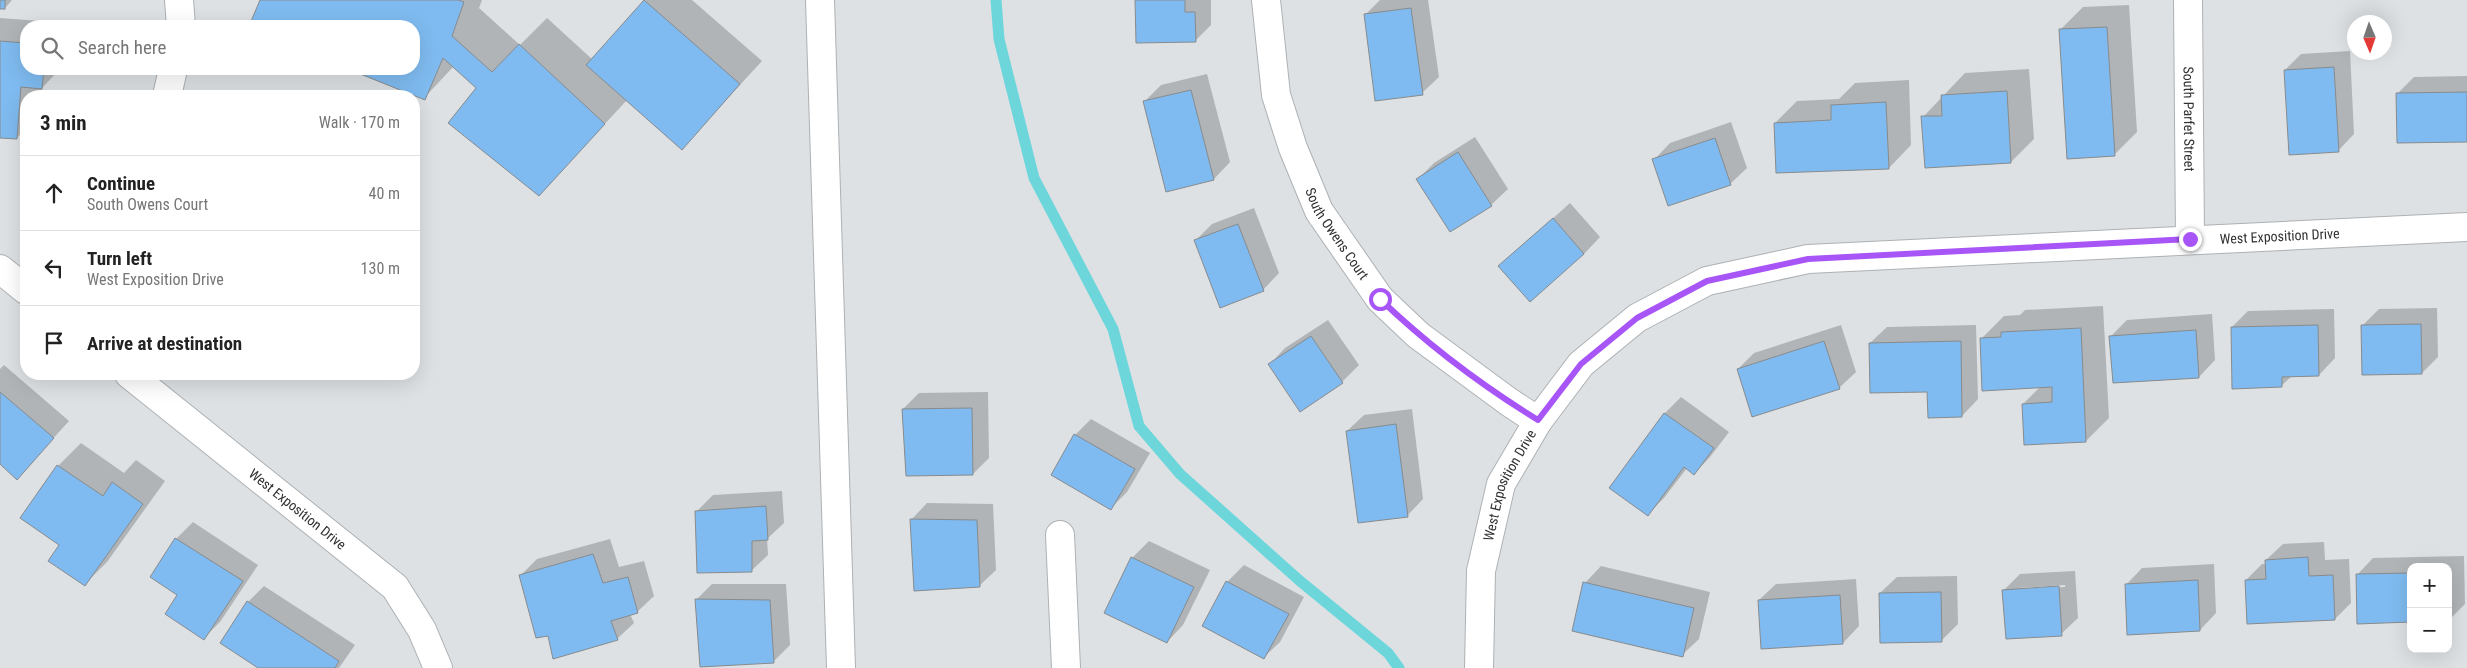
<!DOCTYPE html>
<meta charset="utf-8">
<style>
:root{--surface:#fff;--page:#f2f2f2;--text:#222;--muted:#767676;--line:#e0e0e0}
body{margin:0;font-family:"Roboto Condensed",sans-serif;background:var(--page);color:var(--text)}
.controls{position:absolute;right:15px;bottom:15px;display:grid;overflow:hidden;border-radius:10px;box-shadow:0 5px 20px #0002}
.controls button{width:45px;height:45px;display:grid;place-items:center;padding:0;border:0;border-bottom:1px solid var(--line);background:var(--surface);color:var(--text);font:25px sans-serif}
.compass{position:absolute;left:2347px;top:15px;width:45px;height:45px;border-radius:50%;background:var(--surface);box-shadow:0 5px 20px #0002;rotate:178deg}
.stop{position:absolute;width:15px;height:15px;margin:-11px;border:4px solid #a855f7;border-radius:50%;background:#fff}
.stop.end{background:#a855f7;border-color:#fff;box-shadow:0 1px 5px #0008}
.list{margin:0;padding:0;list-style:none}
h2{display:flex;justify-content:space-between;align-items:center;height:65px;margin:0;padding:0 20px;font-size:21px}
h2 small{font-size:16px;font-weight:400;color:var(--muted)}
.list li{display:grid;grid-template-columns:32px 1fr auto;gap:15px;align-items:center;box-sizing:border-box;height:75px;padding:0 20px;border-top:1px solid var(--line)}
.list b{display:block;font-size:19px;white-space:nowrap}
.list p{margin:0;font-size:16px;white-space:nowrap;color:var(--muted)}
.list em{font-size:16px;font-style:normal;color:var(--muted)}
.icon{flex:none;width:28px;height:28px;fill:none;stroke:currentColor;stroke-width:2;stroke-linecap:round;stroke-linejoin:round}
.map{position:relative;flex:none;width:2467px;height:668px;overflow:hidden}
.search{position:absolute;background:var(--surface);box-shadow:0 5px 20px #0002;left:20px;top:20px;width:400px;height:55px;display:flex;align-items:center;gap:12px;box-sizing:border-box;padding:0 18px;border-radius:20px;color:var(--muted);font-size:19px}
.panel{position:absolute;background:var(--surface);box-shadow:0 5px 20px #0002;left:20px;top:90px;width:400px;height:290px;border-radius:20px}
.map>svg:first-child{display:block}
.shadow{fill:#0003;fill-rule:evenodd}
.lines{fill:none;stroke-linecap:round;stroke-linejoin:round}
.stream{stroke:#6dd6db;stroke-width:11}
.building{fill:#7fbbf0;stroke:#878b8e}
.minor-casing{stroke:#adb1b4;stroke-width:30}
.minor{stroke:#fff;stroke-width:28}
.route{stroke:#a855f7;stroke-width:6}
.labels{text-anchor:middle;stroke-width:5;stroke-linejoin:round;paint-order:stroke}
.street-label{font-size:14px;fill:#303133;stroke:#eaeef2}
</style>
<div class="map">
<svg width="2467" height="668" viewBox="0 0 2467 668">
<rect width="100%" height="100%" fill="#dde1e4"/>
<!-- shadow -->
<g class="shadow">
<polygon points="0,0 12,0 5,8 0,8"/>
<polygon points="261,0 482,0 479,8 520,45 547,18 593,60 646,0 692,0 762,61 682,148 627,100 539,195 478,88 454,66 424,98 352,69 414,69 414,26 250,26"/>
<polygon points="1137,0 1211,0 1211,25 1195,41"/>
<polygon points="1380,0 1428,0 1439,77 1422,93 1365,15"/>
<polygon points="2129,5 2137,132 2114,155 2060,30 2083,7"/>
<polygon points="0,18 68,23 68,26 26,26 26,69 60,69 42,88 41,96 26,96 26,128 17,138 0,136"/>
<polygon points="2350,51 2354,134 2338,151 2285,70 2301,54"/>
<polygon points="2029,69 2034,139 2011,162 1923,117 1965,73"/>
<polygon points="1207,74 1230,162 1214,179 1144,102 1161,85"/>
<polygon points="2467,76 2467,141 2397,94 2414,77"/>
<polygon points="1909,80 1911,145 1889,168 1775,123 1797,101 1839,99 1855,83"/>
<polygon points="1731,122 1747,168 1730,184 1654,160 1670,143"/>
<polygon points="1475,137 1508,189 1491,205 1450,231 1418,179 1434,163"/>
<polygon points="1570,203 1600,237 1584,254 1500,266"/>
<polygon points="1254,208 1279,273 1263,290 1196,240 1212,224"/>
<polygon points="2103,306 2109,418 2086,441 2025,444 2023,404 2041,386 1981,339 2004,316 2020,315 2025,310"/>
<polygon points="2437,308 2438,357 2422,373 2362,326 2379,309"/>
<polygon points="2334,309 2335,358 2319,375 2292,376 2281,386 2232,327 2248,311"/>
<polygon points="2212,314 2215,360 2199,377 2111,336 2127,320"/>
<polygon points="1328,320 1359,365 1342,382 1300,410 1269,365 1285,348"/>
<polygon points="1841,325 1856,372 1839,388 1738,369 1754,353"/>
<polygon points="1976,325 1978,399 1962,416 1870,343 1887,327"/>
<polygon points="4,365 69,421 17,478 0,463 0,369"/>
<polygon points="988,392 989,458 973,474 903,409 919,393"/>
<polygon points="1681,397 1729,432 1710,457 1694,474 1687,468 1664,498 1648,514 1611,488 1665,413"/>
<polygon points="1412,409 1423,499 1407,516 1347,431 1364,415"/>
<polygon points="1091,419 1150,453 1127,492 1111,508 1075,435"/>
<polygon points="81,443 124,473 136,460 165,481 107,562 84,585 60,545 22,517 58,466"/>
<polygon points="782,491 784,523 767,539 768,555 751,571 697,511 713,495"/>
<polygon points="927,503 993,504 996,570 979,586 911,520"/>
<polygon points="193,522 258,565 220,622 204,638 179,595 152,576 176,539"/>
<polygon points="610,539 619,567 644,561 654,596 637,612 630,614 634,623 617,639 549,635 521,575 537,559"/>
<polygon points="1149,541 1210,570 1183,625 1167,642 1106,612 1132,558"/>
<polygon points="2324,542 2325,560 2349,559 2351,603 2335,619 2246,580 2262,564 2266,564 2266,560 2283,544"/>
<polygon points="2464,556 2465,604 2449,620 2448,567 2411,567 2411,621 2357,575 2373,558"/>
<polygon points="2214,564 2216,613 2200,630 2126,585 2142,568"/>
<polygon points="1244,565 1304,597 1280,642 1263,658 1203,626 1227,582"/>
<polygon points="1601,566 1710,592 1699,639 1682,655 1585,583"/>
<path d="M2075,571l3,47 -17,16 -58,-43 17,-17zM2065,585v2l-46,3v-2z"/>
<polygon points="1957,576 1958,624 1942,640 1880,593 1897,577"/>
<polygon points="1856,579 1859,626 1843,643 1759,600 1776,584"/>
<polygon points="712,584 786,584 790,645 773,662 696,600"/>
<polygon points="264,586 355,645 339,668 260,668 248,602"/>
</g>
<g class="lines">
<!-- stream -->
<polyline class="stream" points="996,0 999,39 1034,178 1113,329 1139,426 1180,474 1300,581 1388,653 1399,668"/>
</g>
<!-- building -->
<g class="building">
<rect x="0" y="0" width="5" height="9"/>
<polygon points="260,0 458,0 464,2 452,36 492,72 519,44 605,124 539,196 448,123 476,88 443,58 425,100 348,69 414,69 414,26 249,26"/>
<polygon points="644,0 740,84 682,150 586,65"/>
<polygon points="1135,0 1185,0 1185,12 1195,12 1196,42 1136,43"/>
<polygon points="1411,8 1423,95 1375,101 1364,14"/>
<polygon points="2107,27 2115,156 2067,159 2059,29"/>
<polygon points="0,41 26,43 26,69 44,69 42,89 21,87 17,139 0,138"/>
<polygon points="2334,67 2339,152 2289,155 2284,70"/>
<polygon points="1191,90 1214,180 1166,192 1143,101"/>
<polygon points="2007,91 2011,163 1925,168 1921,116 1942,116 1941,95"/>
<polygon points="2467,92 2467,142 2397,143 2396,93"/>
<polygon points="1886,102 1889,169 1776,173 1774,123 1831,120 1831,105"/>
<polygon points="1715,138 1731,185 1668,206 1652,159"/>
<polygon points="1458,152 1492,206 1450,232 1416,179"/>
<polygon points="1553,218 1584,254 1530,302 1498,266"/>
<polygon points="1238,224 1264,291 1220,308 1194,240"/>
<polygon points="2421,324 2422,374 2362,375 2361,325"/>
<polygon points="2318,325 2319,376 2282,377 2282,387 2232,389 2231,327"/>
<polygon points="2081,328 2086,442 2024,445 2022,404 2052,402 2052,387 1982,391 1980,338 2001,337 2001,332"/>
<polygon points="2196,330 2199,378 2113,383 2109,336"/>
<polygon points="1311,336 1343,383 1300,412 1268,364"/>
<polygon points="1824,341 1840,389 1752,417 1737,369"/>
<polygon points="1961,341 1962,417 1928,418 1927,392 1870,393 1869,343"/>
<polygon points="0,392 54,438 17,480 0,464"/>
<polygon points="972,408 973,475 906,476 902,409"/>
<polygon points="1664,413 1714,448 1694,475 1684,467 1648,516 1609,488"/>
<polygon points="1396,424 1408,517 1358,523 1346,431"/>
<polygon points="1074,434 1135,469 1111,510 1051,475"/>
<polygon points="57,465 103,496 112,482 143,504 85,586 48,561 59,545 20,518"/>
<polygon points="766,506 768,540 752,541 752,572 697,573 695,511"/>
<polygon points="910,519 977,520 980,587 914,591"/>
<polygon points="175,538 243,581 204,640 165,614 177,595 150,577"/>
<polygon points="593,554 603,583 628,577 638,613 611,621 618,640 553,659 548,636 536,638 519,575"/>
<polygon points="1131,557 1194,587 1167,643 1104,613"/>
<polygon points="2308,557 2309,576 2333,575 2335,620 2247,624 2245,580 2266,579 2265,560"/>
<polygon points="2411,573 2411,622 2357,624 2356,574"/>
<polygon points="2448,579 2449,622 2448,622"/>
<polygon points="2198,580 2200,631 2127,635 2125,584"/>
<polygon points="1226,581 1289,614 1264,659 1202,626"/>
<polygon points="1583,582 1694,608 1683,657 1572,631"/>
<polygon points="2059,586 2062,636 2006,639 2002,590"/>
<polygon points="1941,592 1942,642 1880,643 1879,593"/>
<polygon points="1840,595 1843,644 1761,649 1758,600"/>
<polygon points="695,599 770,600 774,663 700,667"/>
<polygon points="247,601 339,661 335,668 258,668 220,643"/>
</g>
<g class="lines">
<defs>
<g id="minor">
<polyline points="179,0 181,26"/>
<polyline points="820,0 841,668"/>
<path id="s1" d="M1266,0l10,95 17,53 26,63 61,88 38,36 91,67 29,19"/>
<path id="s2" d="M2188,0l2,239"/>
<polyline points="167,96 173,69"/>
<polyline points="0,269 26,290"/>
<path id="s3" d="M129,374l266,213 27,43 16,38"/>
<polyline points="1060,535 1066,668"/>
<path id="s4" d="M1479,668l2,-97 20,-87 37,-63 43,-57 56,-46 70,-37 101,-22 659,-32"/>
</g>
</defs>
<!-- minor casing -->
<use href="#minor" class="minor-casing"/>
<!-- minor -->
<use href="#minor" class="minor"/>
</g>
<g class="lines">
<!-- route -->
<path class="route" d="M1380,299c48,46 101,86 158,121l43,-56 56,-46 70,-37 101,-22 382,-20"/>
</g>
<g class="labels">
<!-- street labels -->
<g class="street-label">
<text dy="5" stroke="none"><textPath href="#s2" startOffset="119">South Parfet Street</textPath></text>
<text dy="5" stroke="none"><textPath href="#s1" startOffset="248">South Owens Court</textPath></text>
<text dy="5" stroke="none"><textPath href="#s4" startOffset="1058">West Exposition Drive</textPath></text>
<text dy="5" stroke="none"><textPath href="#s4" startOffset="188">West Exposition Drive</textPath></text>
<text dy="5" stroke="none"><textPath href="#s3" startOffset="216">West Exposition Drive</textPath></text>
</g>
</g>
</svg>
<div class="controls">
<button>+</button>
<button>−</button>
</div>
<svg class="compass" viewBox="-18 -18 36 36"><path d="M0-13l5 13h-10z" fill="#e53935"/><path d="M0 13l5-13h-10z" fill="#767676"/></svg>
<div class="stop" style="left:1380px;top:299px"></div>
<div class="stop end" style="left:2190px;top:239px"></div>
<div class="search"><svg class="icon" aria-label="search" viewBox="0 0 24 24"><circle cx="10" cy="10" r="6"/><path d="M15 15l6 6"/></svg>Search here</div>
<section class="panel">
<h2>3 min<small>Walk · 170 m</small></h2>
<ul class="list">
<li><svg class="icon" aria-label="ahead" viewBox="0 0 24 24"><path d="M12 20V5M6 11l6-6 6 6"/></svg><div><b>Continue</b><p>South Owens Court</p></div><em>40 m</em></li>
<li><svg class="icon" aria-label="left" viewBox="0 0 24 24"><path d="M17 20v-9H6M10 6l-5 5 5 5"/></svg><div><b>Turn left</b><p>West Exposition Drive</p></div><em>130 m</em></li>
<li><svg class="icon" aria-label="arrive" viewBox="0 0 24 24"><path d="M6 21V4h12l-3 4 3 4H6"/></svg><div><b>Arrive at destination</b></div></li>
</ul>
</section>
</div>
